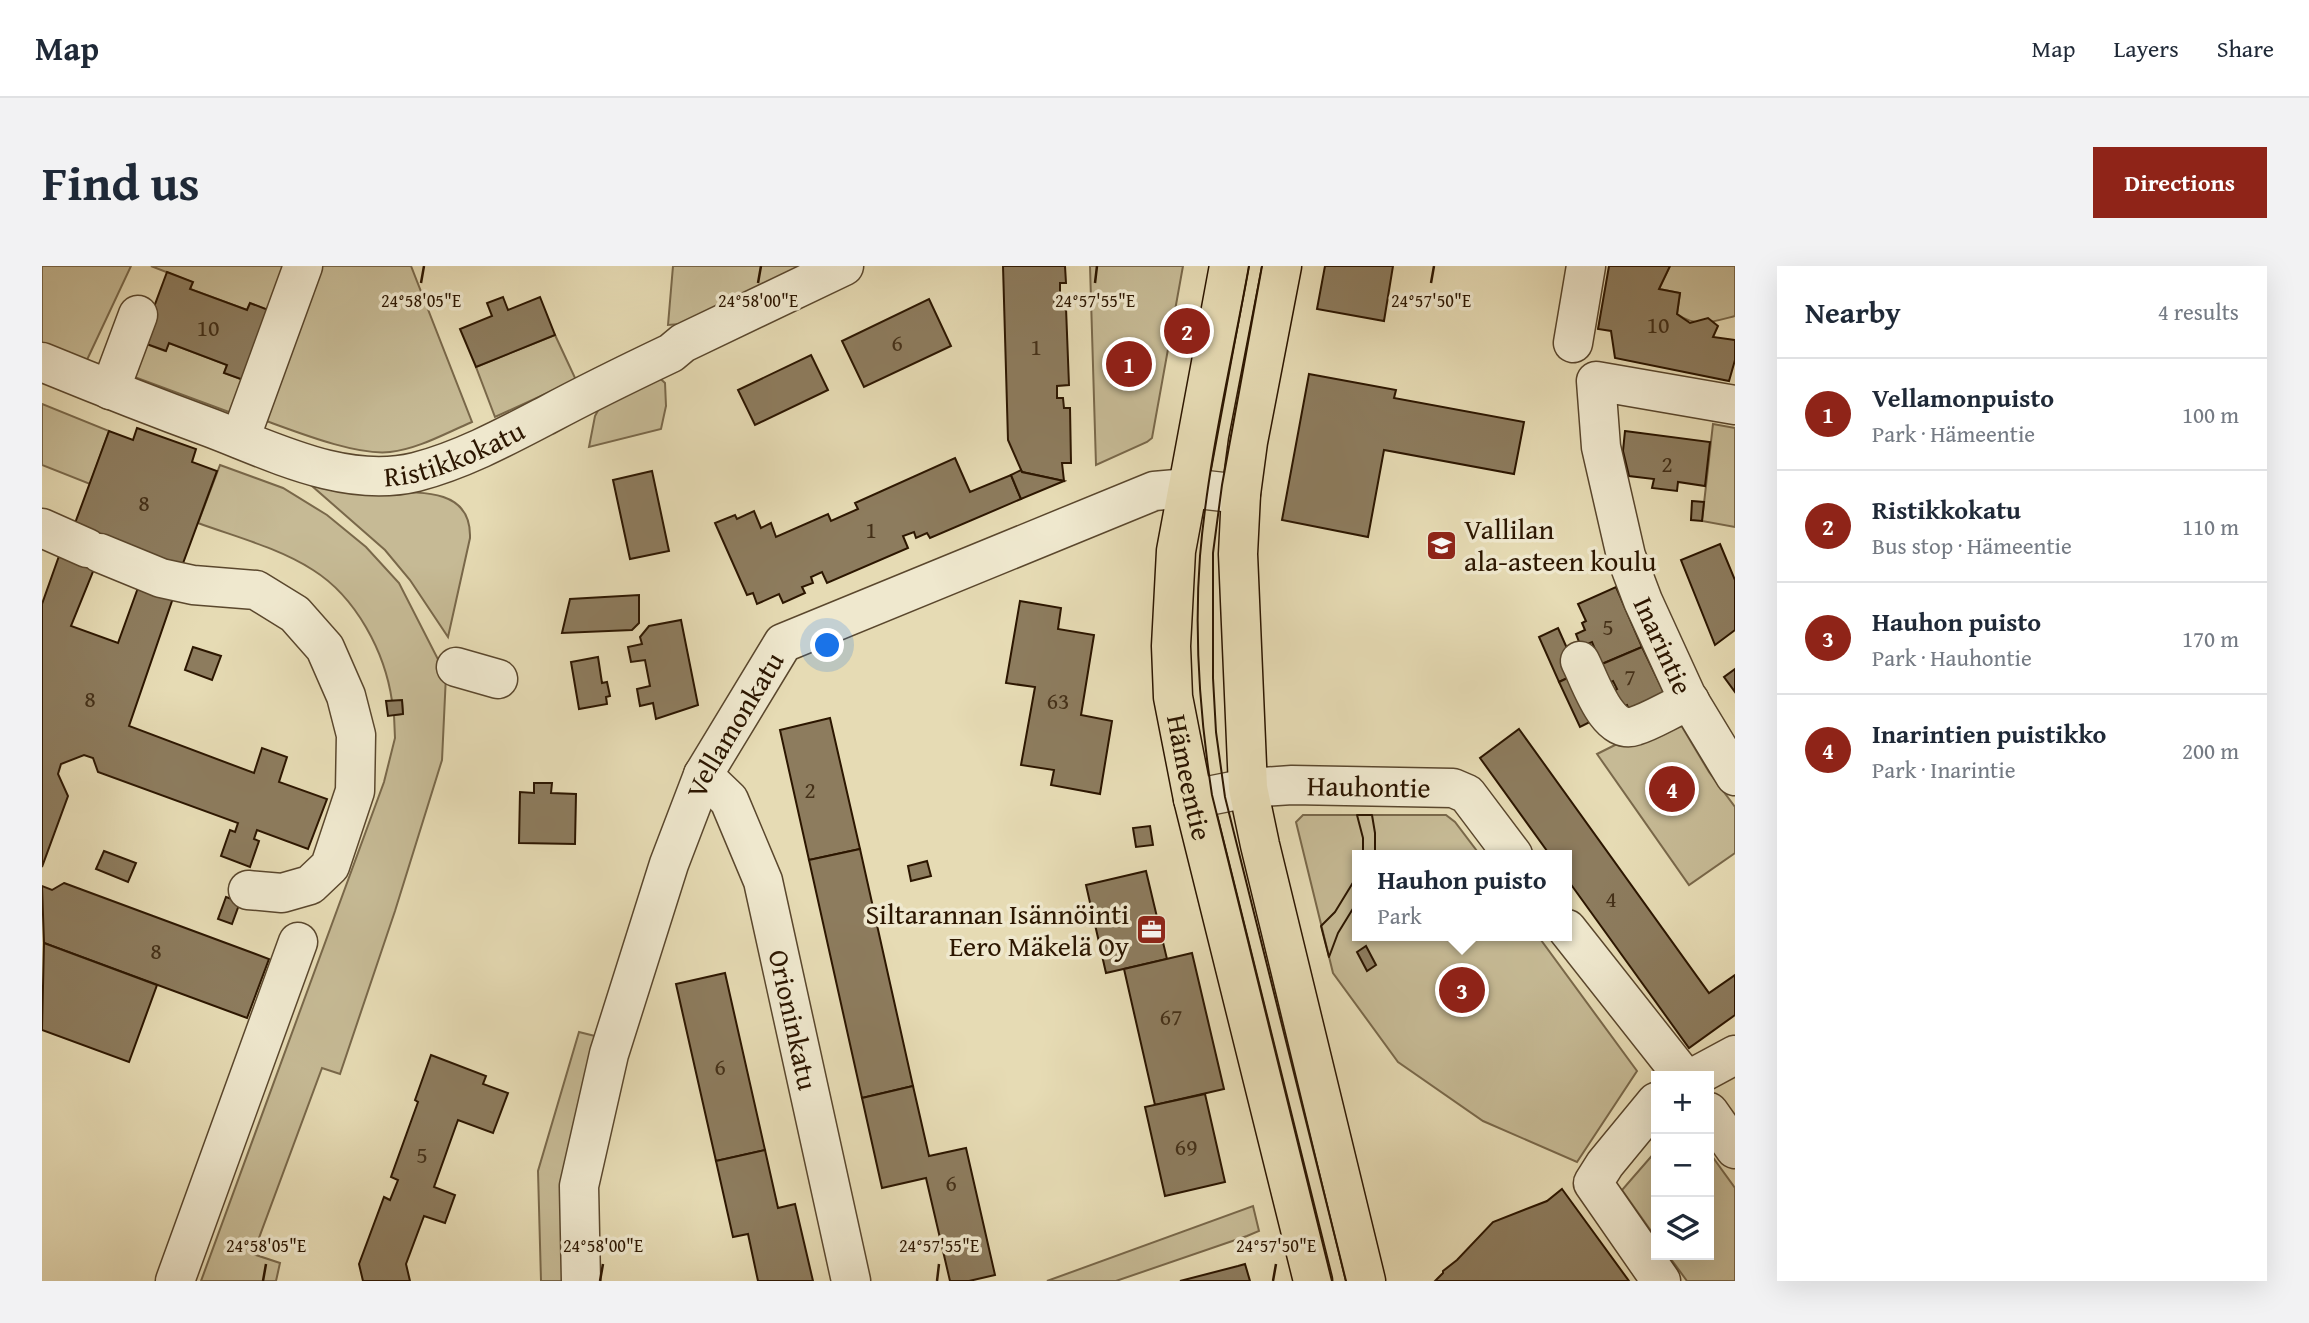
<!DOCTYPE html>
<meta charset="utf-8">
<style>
:root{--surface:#fff;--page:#f2f2f3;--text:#1f2937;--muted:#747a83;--line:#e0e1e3;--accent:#8f2418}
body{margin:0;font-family:"Gentium Book Plus",serif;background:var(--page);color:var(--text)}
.controls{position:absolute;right:21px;bottom:21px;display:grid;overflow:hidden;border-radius:0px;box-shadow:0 7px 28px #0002}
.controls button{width:63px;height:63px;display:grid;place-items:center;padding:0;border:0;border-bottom:2px solid var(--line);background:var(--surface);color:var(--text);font:35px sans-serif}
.you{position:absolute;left:786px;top:380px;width:24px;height:24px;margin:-18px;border:5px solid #fff;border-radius:50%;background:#1a73e8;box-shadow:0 0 0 10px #1a73e833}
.badge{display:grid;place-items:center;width:46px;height:46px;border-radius:50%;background:var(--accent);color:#fff;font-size:23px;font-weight:700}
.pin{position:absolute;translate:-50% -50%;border:4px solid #fff;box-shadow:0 2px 7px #0006}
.popup{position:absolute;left:1310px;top:584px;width:220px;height:91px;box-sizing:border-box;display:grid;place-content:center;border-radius:0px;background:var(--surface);filter:drop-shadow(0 2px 5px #0005);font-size:23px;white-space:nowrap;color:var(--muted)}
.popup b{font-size:26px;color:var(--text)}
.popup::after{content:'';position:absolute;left:50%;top:100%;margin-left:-14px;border:14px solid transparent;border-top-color:var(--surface)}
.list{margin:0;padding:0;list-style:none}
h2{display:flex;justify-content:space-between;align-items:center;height:91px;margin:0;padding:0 28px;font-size:30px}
h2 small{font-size:23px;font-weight:400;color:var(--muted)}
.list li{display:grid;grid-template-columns:46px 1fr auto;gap:21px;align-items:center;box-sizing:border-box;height:112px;padding:0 28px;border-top:2px solid var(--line)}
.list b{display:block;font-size:26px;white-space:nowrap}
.list p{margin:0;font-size:23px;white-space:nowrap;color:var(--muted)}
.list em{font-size:23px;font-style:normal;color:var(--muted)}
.icon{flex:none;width:38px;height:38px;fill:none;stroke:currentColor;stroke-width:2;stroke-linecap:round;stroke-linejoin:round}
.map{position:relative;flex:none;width:1693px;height:1015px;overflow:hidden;border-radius:0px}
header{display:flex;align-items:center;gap:42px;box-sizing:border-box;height:98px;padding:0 35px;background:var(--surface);border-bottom:2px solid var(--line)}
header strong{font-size:33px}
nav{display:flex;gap:38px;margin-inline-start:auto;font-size:24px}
.intro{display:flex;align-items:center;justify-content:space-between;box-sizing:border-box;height:168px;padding:0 42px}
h1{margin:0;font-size:49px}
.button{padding:18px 32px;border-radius:0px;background:var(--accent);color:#fff;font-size:24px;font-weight:700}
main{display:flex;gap:42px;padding:0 42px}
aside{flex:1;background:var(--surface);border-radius:0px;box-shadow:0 7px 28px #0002}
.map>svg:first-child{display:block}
.green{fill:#c6ba95;stroke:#79684a;stroke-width:2}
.building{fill:#8d7c5e;stroke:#2c1600;stroke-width:2}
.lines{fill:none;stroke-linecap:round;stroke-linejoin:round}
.minor-casing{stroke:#5a472d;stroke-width:41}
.major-casing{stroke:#2c1600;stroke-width:41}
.minor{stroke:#efe8ce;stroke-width:38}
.major{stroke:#e6dbb4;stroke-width:38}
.tram{stroke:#2c1600;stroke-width:2}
.ticks{fill:none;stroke:#2c1600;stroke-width:2.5}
.labels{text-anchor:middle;stroke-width:7;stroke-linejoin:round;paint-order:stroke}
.number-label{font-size:24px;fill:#443018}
.street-label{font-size:28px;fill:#2c1600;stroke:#efe8ce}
.poi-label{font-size:28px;fill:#2c1600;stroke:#efe8ce;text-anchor:start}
.ticks-label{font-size:18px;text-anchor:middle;fill:#2c1600;stroke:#efe8ce;stroke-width:7;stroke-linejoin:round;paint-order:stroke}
</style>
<header>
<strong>Map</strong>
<nav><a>Map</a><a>Layers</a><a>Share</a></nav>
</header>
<div class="intro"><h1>Find us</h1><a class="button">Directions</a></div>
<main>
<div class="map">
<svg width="1693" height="1015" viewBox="0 0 1693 1015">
<rect width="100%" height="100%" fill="#e6dbb4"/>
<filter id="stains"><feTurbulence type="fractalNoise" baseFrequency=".00286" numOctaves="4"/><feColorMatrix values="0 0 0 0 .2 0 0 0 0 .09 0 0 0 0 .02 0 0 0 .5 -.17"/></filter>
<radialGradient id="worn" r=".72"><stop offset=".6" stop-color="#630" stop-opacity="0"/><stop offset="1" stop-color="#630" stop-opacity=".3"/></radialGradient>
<!-- green -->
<g class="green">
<polygon points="0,0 89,0 44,96 0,82"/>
<polygon points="109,0 250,0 234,47 208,37 205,44 148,23 150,16"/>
<path d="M273,0h96l61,156c-26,11 -54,27 -82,30 -35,4 -98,-22 -132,-34z"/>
<polygon points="631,0 777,0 650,57 626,59"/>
<polygon points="1048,0 1141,0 1110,172 1105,176 1054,199"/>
<path d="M1628,0h65v50c-23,6 -38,12 -58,-2l3,-21 -21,-4z"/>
<polygon points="513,69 534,114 453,151 434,101"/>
<polygon points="99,76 123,85 127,77 185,99 182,107 207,116 195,149 87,109"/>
<polygon points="612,107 623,117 624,140 619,163 547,181 553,150 559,139"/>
<polygon points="0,138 67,165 48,218 0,199"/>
<polygon points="1671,158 1693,162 1693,261 1660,255"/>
<path d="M178,199l63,23 44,27 39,32 33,36 47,92 -4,85 -47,151 -55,163 -18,-6 -69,186 27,9 -4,18h-75l183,-499 11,-44 -1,-23 9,-1 -1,-13h-10c-7,-49 -36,-104 -79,-131 -34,-22 -77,-33 -115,-47z"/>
<path d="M270,220c18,3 36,6 55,7 38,1 105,-12 103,45l-22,99 -38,-57 -25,-30z"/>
<polygon points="1633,449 1667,506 1693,541 1693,587 1647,619 1555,488"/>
<polygon points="1261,549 1404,549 1413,556 1438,589 1315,589 1315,670 1496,670 1595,805 1535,896 1441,855 1356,796 1291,707 1254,556"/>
<polygon points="537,766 557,771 521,1015 499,1015 496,905"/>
<polygon points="1614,885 1614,972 1580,924"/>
<polygon points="1667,886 1693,922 1693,1015 1645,1015 1626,989 1667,989"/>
<polygon points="1211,940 1217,965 1205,970 1074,1015 1005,1015"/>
</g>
<!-- building -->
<g class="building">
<polygon points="961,0 1023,0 1024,17 1018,17 1018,29 1012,30 1013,42 1024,42 1027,119 1015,120 1015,132 1021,132 1022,142 1028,142 1029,197 1020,197 1022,215 980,206 966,174"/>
<polygon points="1283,0 1351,0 1342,55 1275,43"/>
<polygon points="1567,0 1628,0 1617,23 1638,27 1635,48 1648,57 1666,52 1676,60 1671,71 1693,74 1693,94 1687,115 1573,92 1569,65 1556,63"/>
<polygon points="125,6 151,16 148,23 205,44 208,37 234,47 207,116 182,107 185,99 127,77 124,85 99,76"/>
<polygon points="461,31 466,44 498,31 513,69 434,101 418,63 450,50 445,37"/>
<polygon points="887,33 909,80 822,121 800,75"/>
<polygon points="769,89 786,124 713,159 696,124"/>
<polygon points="1267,108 1354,124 1352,132 1482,156 1472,208 1342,184 1326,271 1240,254"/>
<polygon points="95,162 154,183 150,196 175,205 140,300 32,260 67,165 91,174"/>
<polygon points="1583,165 1668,176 1663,220 1636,216 1635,225 1610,222 1612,213 1587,210 1581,185"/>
<polygon points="913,192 928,226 969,209 979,233 888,272 885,267 874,272 872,266 861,270 866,282 785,317 780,306 769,311 771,317 760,321 763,327 741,337 737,328 715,338 711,327 705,329 673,257 693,249 695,253 712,245 719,262 729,257 734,271 786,248 789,255 816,243 813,237"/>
<polygon points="979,204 980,206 1022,215 979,233 969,209"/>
<polygon points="610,205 627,285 588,293 571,214"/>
<polygon points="1650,235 1662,236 1660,255 1649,254"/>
<polygon points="1678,278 1693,314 1693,364 1673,379 1639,294"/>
<polygon points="17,290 52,303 29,360 76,377 97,319 131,332 87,460 212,507 220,482 245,491 237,516 285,533 266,583 215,564 212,573 217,575 208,601 179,590 188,564 193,566 196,557 56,506 51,492 42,489 19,498 16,508 26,530 0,601 0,338"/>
<polygon points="1574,321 1600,381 1555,400 1555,388 1550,376 1539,381 1534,368 1543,364 1540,357 1544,355 1536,338"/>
<polygon points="597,329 597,357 590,364 520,367 528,333"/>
<polygon points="978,335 1019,342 1016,363 1052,369 1039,449 1070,455 1058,528 1009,519 1012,504 979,499 993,421 964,417"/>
<polygon points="639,354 656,439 614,453 611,437 598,440 595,423 608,420 603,394 589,396 586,381 600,378 598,371 607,360"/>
<polygon points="1516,362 1536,407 1517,416 1497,371"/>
<polygon points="151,381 179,390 170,414 143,404"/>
<polygon points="1600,381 1625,433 1590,450 1585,439 1573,445 1565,428 1575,423 1571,415 1565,418 1559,406 1563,404 1560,398"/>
<polygon points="556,391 560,417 565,416 568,430 564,431 565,438 537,443 529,396"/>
<polygon points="1693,403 1693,426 1682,411"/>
<polygon points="1536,407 1556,452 1538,461 1517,416"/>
<polygon points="360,434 361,448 346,450 344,435"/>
<polygon points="788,452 818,583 767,594 738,464"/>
<polygon points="1477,463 1667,727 1693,709 1693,749 1647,782 1525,613 1525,589 1508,589 1438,492"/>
<polygon points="492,517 510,517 509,527 534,528 533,578 477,577 478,526 492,527"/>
<polygon points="1108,560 1111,579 1094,581 1091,562"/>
<polygon points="818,583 871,820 820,832 767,594"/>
<polygon points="62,585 94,597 86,616 54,603"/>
<polygon points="885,595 889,610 869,615 866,600"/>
<polygon points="1104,605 1125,693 1064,707 1044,619"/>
<polygon points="22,617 227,693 205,752 2,677 0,620 10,624"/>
<polygon points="184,631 198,636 190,658 176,653"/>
<polygon points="2,677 115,719 87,796 0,764"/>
<polygon points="1324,680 1334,699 1325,705 1315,686"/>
<polygon points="1150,687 1182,823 1113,839 1082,703"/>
<polygon points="683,707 723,884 674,895 634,718"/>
<polygon points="389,789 444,810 441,818 466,827 451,867 416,854 392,921 413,929 403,957 382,950 364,998 368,1015 321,1015 317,998 342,931 348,934 356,914 349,911 376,836 373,834"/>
<polygon points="871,820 887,890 924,882 953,1009 927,1015 908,1015 884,912 840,922 820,832"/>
<polygon points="1163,828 1183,916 1123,930 1103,841"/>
<polygon points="723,884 736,942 753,938 771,1015 716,1015 706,968 691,971 674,895"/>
<polygon points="1520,923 1587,1015 1393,1015 1401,1007 1401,1005 1415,994 1451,956 1505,935"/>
<polygon points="1203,998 1208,1015 1138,1015 1196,1000"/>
</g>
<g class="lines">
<defs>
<g id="minor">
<polyline points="1531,77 1544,0"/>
<path id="s1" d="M0,96c56,23 112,45 169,66 63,24 135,61 205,44 46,-12 89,-35 131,-57 41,-22 82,-42 124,-62l12,-10 161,-77"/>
<polyline points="68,124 96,49"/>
<path id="s2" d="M1693,139l-139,-24 5,66 25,109 17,45 43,94 49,81"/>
<polyline points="198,173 261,0"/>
<polyline points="0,262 45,282"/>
<polyline points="58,287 119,312 151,319 214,324 253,348 283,382 304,430 314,469 313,525 288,600 268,619 240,627 206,624"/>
<path d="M1538,395c10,19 27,75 55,65 19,-6 36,-18 55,-25"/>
<polyline points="414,401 456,413"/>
<path id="s3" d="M661,509l26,25 34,81 88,400"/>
<path id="s4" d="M1151,533l55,-11 44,-3 161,3 14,6 46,61"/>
<polyline points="1525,663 1641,810"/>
<polyline points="1654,810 1693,789"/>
<polyline points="1614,836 1563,898 1551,917 1619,1015"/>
<polyline points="1667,846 1693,883"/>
<polyline points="133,1015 256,676"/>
<path id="s5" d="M539,1015l-2,-95 30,-132 60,-190 34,-89 80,-132 371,-152 34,-3 53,6"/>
</g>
<g id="major">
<path id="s6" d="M1187,0l-53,285 -5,95 2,51 20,102 120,482"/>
<polyline points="1240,0 1206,176 1199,228 1196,288 1206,522 1218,579 1324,1015"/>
</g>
</defs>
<!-- minor casing -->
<use href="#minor" class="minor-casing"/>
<!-- major casing -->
<use href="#major" class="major-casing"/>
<!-- minor -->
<use href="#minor" class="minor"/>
<!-- major -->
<use href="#major" class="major"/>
<!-- tram -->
<g class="tram">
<path d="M1207,0c-17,95 -41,193 -49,290 -6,79 0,161 12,239l120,486"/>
<polyline points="1220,0 1180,219 1171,287 1171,412 1174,466 1183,531 1304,1015"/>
<polyline points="1321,589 1321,572 1315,549 1330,549 1333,567 1333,589"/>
<polyline points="1315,610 1293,646 1279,660 1287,691 1296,667 1315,636"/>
</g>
</g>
<!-- ticks -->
<path class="ticks" d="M379,17l3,-17M716,17l3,-17M1053,17l2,-17M1389,17l3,-17M221,1015l3,-17M558,1015l3,-17M895,1015l2,-17M1231,1015l3,-17"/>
<!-- icons -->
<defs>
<symbol id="school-square" viewBox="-11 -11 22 22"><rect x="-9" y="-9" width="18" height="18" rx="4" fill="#8f2418" stroke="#efe8ce"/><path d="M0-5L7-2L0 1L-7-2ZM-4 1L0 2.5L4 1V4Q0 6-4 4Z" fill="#fff"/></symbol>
<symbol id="office-square" viewBox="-11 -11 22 22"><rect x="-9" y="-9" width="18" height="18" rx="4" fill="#8f2418" stroke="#efe8ce"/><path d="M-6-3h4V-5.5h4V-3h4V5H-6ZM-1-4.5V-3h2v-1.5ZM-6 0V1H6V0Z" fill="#fff"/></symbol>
</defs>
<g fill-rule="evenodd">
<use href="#school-square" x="1382" y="262" width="35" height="35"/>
<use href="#office-square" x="1092" y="646" width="35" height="35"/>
</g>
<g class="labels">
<!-- number labels -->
<g class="number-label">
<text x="1616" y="67">10</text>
<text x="166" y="70">10</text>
<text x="855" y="85">6</text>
<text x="994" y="89">1</text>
<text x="1625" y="206">2</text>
<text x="102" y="245">8</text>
<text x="829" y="272">1</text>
<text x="1566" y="369">5</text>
<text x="1588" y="419">7</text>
<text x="48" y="441">8</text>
<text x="1016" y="443">63</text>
<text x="768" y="532">2</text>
<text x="1569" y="641">4</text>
<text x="114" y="693">8</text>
<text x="1129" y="759">67</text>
<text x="678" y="809">6</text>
<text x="1144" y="889">69</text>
<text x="380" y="897">5</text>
<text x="909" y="925">6</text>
</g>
<!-- street labels -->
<g class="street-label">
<text dy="10" stroke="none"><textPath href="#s1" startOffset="436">Ristikkokatu</textPath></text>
<text dy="10" stroke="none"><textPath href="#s2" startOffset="416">Inarintie</textPath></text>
<text dy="10" stroke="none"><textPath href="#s5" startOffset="584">Vellamonkatu</textPath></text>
<text dy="10" stroke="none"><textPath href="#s6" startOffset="518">Hämeentie</textPath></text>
<text dy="10" stroke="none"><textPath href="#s4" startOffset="177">Hauhontie</textPath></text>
<text dy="10" stroke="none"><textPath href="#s3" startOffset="266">Orioninkatu</textPath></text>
</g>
<!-- poi labels -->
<g class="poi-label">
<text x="1422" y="273">Vallilan<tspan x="1422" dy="32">ala-asteen koulu</tspan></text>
<text x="1087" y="658" text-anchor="end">Siltarannan Isännöinti<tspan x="1087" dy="32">Eero Mäkelä Oy</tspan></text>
</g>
</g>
<g class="ticks-label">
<text x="379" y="41">24°58'05"E</text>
<text x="716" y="41">24°58'00"E</text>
<text x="1389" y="41">24°57'50"E</text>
<text x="1053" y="41">24°57'55"E</text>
<text x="224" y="986">24°58'05"E</text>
<text x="561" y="986">24°58'00"E</text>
<text x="897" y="986">24°57'55"E</text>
<text x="1234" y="986">24°57'50"E</text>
</g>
<rect width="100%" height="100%" filter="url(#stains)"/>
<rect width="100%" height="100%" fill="url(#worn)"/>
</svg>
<div class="controls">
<button>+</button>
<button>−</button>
<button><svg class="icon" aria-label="layers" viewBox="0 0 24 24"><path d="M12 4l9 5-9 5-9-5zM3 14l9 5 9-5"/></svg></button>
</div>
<div class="you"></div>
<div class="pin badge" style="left:1087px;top:98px">1</div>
<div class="pin badge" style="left:1145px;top:65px">2</div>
<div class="pin badge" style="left:1420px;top:724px">3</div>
<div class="popup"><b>Hauhon puisto</b>Park</div>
<div class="pin badge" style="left:1630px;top:523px">4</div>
</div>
<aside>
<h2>Nearby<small>4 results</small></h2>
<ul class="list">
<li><span class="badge">1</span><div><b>Vellamonpuisto</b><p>Park · Hämeentie</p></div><em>100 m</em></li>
<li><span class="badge">2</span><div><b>Ristikkokatu</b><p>Bus stop · Hämeentie</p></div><em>110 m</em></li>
<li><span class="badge">3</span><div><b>Hauhon puisto</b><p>Park · Hauhontie</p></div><em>170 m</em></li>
<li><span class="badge">4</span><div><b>Inarintien puistikko</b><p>Park · Inarintie</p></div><em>200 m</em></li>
</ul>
</aside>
</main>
